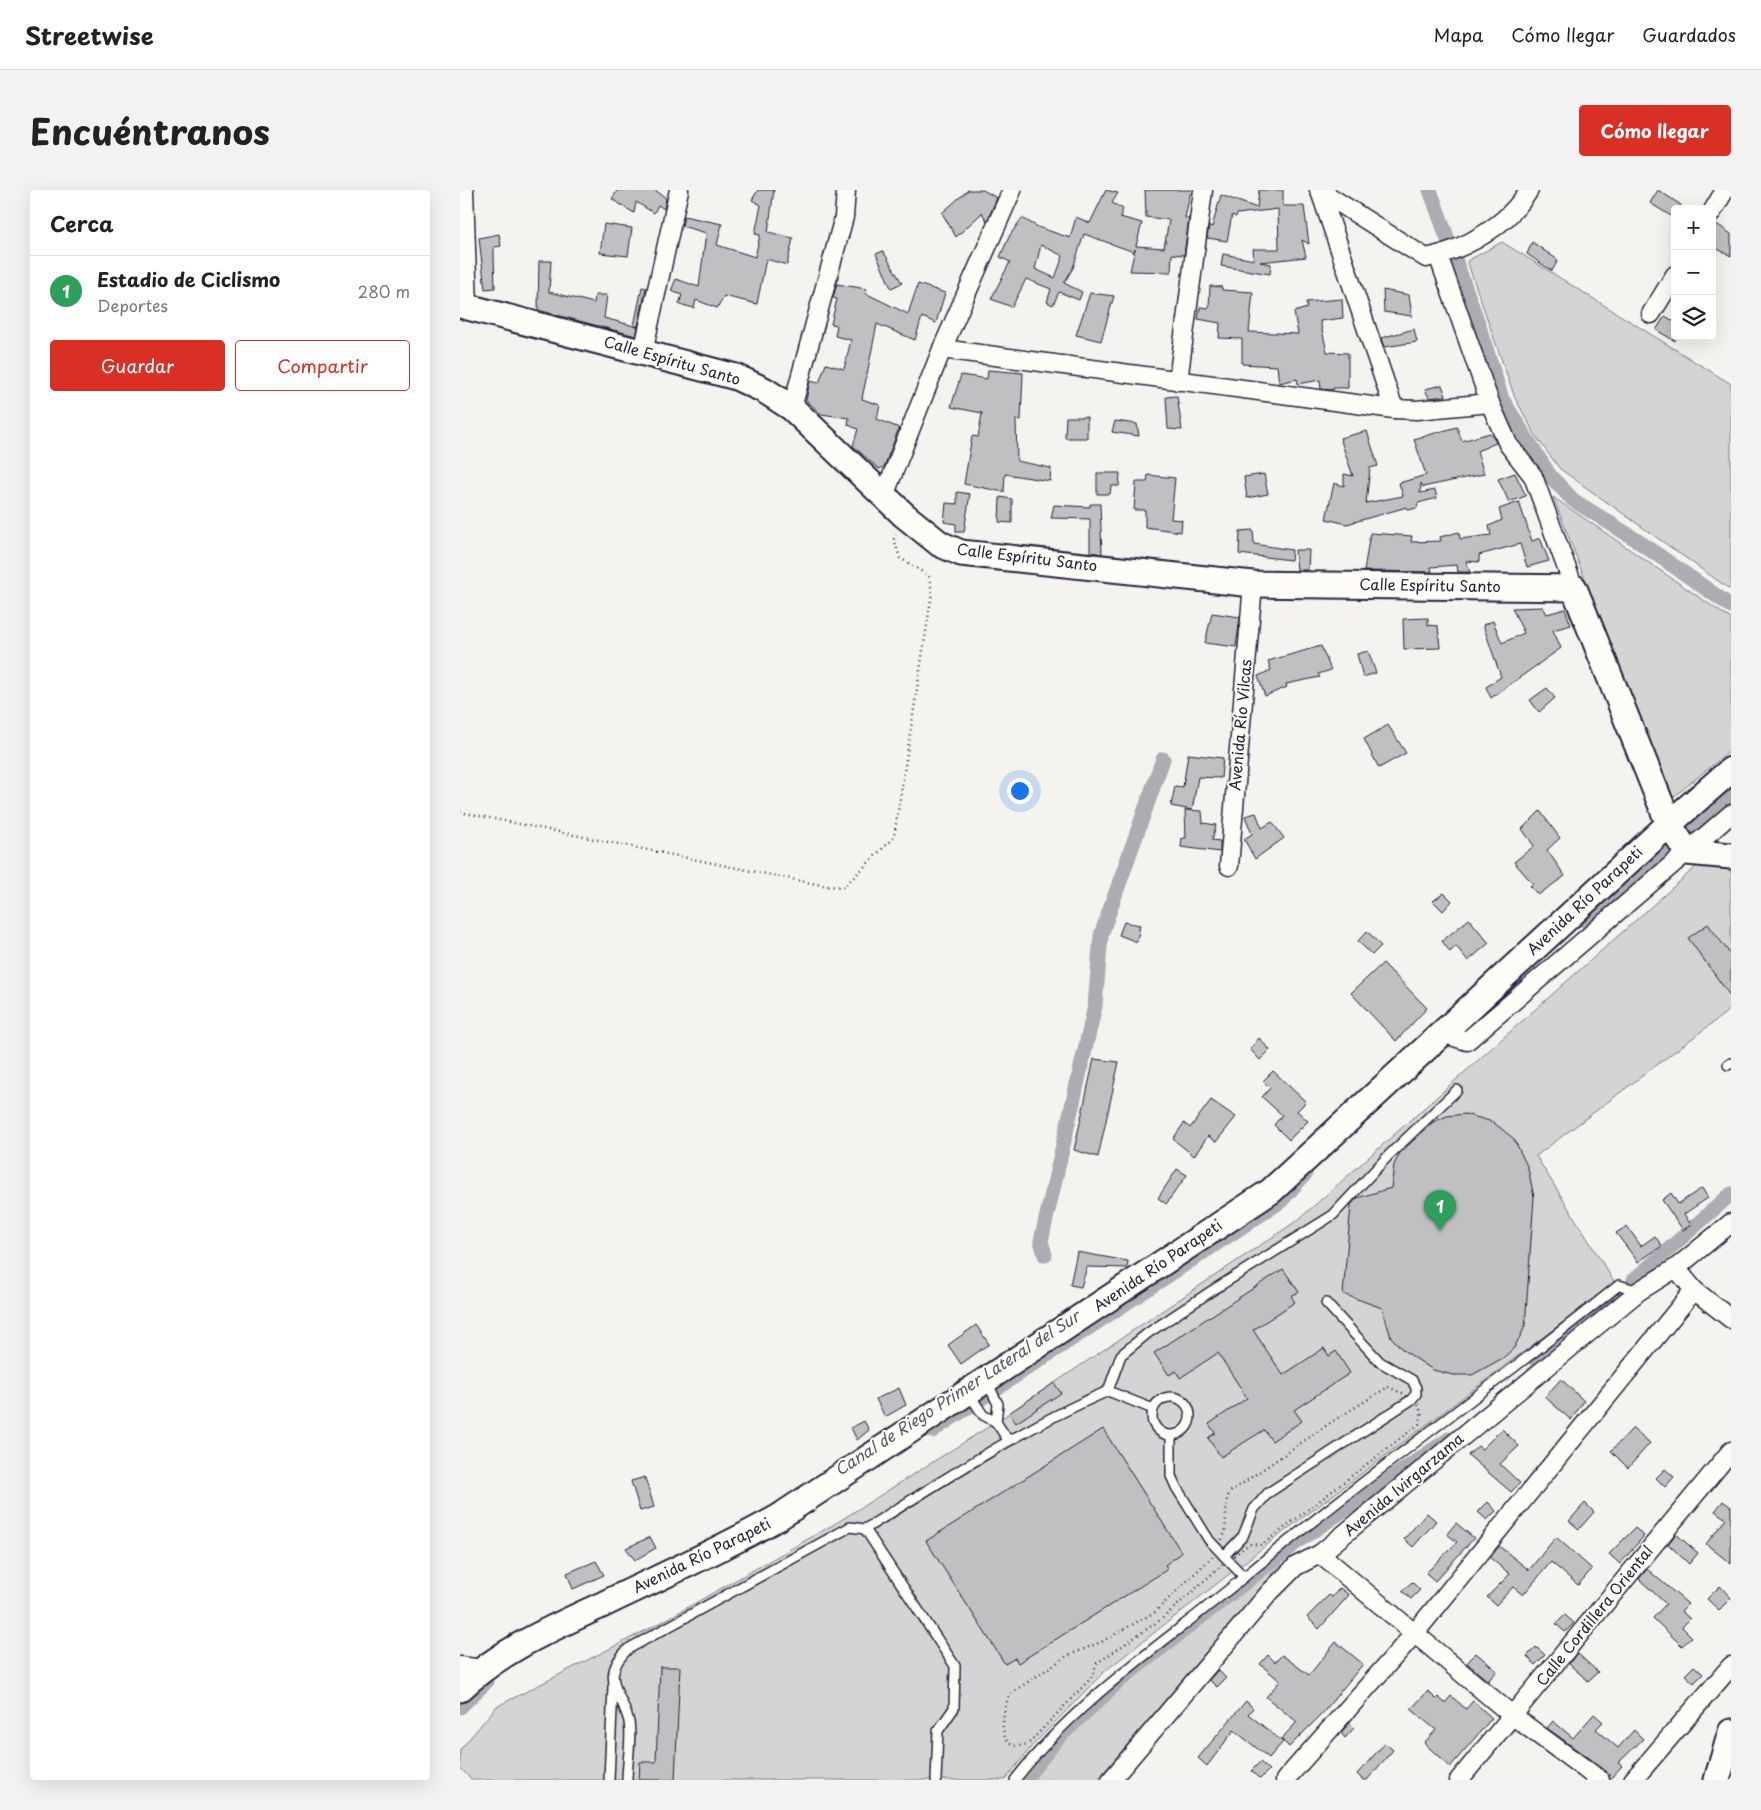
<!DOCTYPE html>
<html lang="es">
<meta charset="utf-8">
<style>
:root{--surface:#fff;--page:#f2f2f2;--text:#222;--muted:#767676;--line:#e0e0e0;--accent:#d93025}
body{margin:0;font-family:"Playpen Sans",sans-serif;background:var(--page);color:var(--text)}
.controls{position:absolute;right:15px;top:15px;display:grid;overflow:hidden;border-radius:5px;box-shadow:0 5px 20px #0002}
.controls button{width:45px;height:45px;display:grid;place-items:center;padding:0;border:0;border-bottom:1px solid var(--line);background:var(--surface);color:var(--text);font:25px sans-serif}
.you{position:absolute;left:559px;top:600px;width:18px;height:18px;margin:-12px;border:4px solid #fff;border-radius:50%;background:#1a73e8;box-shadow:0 0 0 8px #1a73e833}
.badge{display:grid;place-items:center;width:32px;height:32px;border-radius:50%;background:var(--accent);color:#fff;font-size:16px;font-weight:700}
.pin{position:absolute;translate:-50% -41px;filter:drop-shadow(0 1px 2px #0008)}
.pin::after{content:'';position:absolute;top:26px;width:18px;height:15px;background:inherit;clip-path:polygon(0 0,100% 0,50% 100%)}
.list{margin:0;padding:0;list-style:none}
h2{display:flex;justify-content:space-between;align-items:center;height:65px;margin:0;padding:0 20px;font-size:21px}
h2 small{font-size:16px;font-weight:400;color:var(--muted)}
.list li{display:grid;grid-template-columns:32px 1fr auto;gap:15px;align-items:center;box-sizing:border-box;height:70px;padding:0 20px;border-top:1px solid var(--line)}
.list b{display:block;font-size:19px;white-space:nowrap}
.list p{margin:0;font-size:16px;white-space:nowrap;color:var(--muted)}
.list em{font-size:16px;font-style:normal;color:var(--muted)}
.actions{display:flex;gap:10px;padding:15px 20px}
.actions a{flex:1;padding:11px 0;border:1px solid var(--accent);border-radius:5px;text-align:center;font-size:18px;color:var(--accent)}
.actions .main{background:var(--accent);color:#fff}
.icon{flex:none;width:28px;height:28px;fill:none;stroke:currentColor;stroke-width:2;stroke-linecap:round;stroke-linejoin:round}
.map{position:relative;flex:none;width:1271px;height:1590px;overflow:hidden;border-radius:5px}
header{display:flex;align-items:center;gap:30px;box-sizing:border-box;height:70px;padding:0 25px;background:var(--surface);border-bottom:1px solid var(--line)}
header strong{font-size:24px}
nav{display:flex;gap:28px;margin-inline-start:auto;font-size:18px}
.intro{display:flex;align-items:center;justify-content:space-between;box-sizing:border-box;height:120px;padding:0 30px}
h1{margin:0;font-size:35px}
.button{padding:12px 22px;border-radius:5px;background:var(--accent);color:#fff;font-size:18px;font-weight:700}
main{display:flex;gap:30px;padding:0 30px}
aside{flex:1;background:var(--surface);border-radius:5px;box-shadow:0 5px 20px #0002}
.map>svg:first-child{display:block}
.green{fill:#d5d4d5;stroke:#7c7b88}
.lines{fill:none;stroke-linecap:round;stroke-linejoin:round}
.canal{stroke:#acacb2;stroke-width:15}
.building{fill:#c0bfc2;stroke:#22223b;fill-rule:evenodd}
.lane-casing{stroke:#22223b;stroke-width:12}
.street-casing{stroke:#22223b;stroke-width:21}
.secondary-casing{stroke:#22223b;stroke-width:29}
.path{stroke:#22223b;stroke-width:2.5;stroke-dasharray:1 4;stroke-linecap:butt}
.lane{stroke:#fdfcf7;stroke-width:9}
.street{stroke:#fdfcf7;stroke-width:18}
.secondary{stroke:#fdfcf7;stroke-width:25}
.labels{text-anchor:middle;stroke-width:4;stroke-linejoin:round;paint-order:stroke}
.street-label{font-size:15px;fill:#22223b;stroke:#fdfcf7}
.water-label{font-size:16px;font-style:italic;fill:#59596b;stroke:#fdfcf7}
</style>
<header>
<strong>Streetwise</strong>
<nav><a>Mapa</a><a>Cómo llegar</a><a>Guardados</a></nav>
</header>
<div class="intro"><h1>Encuéntranos</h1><a class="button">Cómo llegar</a></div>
<main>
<aside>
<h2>Cerca<small></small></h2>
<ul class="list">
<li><span class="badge" style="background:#2e9e5b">1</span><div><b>Estadio de Ciclismo</b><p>Deportes</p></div><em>280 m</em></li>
</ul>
<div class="actions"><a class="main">Guardar</a><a>Compartir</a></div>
</aside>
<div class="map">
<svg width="1271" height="1590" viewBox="0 0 1271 1590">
<rect width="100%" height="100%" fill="#f4f3ef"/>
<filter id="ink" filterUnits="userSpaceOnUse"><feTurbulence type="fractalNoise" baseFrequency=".02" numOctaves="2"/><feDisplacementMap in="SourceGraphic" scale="10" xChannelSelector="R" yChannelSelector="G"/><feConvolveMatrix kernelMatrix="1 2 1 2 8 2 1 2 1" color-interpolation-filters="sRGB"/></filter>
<g filter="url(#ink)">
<!-- green -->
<g class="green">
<polygon points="1042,52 1271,194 1271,400 1100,279 1077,248 1055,208 1007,71"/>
<polygon points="1093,307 1271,429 1271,560 1211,609"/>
<polygon points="1238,675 1271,677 1271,819 1076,966 1155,1093 813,1350 645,1481 572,1556 545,1590 12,1590 0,1578 0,1560 36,1517 200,1433 378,1332 536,1232 838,1030"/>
<polygon points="833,1360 637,1590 573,1590 603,1552 660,1498"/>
</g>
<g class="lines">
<!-- canal -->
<g class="canal">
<polyline points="970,0 1017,130 1042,209 1090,286 1113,310 1175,349 1271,416"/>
<polyline points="1231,639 1271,605"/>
<polyline points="1123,730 1203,660"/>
<polyline points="585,1065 581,1051 635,816 641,745 703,569"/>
<polyline points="1174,1090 1271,1004"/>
<polyline points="1077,1174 1156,1107"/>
<polyline points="472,1241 821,1011 845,984"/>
<polyline points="0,1517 26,1492"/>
<polyline points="564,1590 598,1548 660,1490 838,1351 989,1249"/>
</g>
</g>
<!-- building -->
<g class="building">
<polygon points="155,0 195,0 206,8 204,19 198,15 194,23 176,12 174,23 152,9 157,1"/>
<polygon points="298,0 314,0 308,42 333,48 327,75 306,69 297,114 264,106 257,118 236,110 234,118 219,114 222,105 211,101 216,89 239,97 246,43 222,36 224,26 262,34 257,55 295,67 300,45 295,44 301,15 292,10"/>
<polygon points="508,0 523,0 537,8 527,31 522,23 496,47 482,23"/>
<path d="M646,0l12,3 -6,10 11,6 -3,8 22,6 -6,23 28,2 5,-28 -23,-3 -1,-27h46l-6,28h4l-5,37 -12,-1 -1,18 -41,-1 5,-22 -1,3 -50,-18 -11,34 -9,15 18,9 -3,8 -20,-8 -6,13 -6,-3 4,-13 -25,-10 -14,28 -21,-8 19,-37 -10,-5 10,-22 12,-17 16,9 32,11 6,-21 14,6zM581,55l22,11 -8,22 -20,-9z"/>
<polygon points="799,0 823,0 823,16 844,16 849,54 842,50 846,67 800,72 811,74 810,84 761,76 763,64 794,70 793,59 819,59 818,19 777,24 776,27 772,25 767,51 747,48 749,36 752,37 761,5 797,18"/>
<polygon points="1198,0 1221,15 1219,19 1215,19 1214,28 1190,13"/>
<polygon points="1254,32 1271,44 1271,66 1252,56"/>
<polygon points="144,34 172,38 168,66 140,63"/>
<polygon points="39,44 41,56 34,57 34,67 35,98 25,99 19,48"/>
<polygon points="1072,52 1098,70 1092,81 1067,64"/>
<polygon points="423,61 442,93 431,98 416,64"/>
<polygon points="79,71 91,71 89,102 134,113 135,105 147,105 144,128 178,137 176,146 78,120"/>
<polygon points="377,94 407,99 405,103 448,124 458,94 485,103 476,133 462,127 455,150 417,134 402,209 420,215 417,229 439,238 424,277 419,279 393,256 398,239 388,235 389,228 361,224 346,210 350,191 359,193 366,174 384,179 391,150 375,146 377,135 371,134 377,109 373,108"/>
<polygon points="750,96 762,97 762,100 793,102 789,142 838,144 834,122 847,118 846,112 882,109 883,128 860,131 867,162 888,163 888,198 873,198 873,200 861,199 860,190 838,194 837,189 819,193 817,176 782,174 782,149 759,148 760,133 738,129 740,117 749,118"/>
<polygon points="182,97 186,98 178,136 174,136"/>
<polygon points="923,100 949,105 952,126 924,122"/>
<polygon points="630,103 654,106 641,151 616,145"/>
<polygon points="1205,126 1215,132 1215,151 1196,140"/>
<polygon points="954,139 957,152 924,157 921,148"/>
<polygon points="528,180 563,183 561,230 556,229 557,271 591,278 590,291 545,284 544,302 504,294 512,246 518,247 522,223 491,217 501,185 527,189"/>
<polygon points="982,195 986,206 969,208 965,199"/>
<polygon points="717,206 722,240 708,239 706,207"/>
<polygon points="606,227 627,227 627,248 605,248"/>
<polygon points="655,231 677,234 679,246 652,242"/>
<polygon points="997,237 1002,251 1030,243 1034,248 1036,253 1017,261 1024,284 963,297 961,293 960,303 975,300 977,308 958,313 957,318 948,320 947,317 887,334 866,329 874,293 884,296 884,284 893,286 880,248 907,241 918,276 910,278 906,313 943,306 939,293 966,285 954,249"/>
<polygon points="637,283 660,283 659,296 651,296 650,304 637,304"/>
<polygon points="1055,283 1066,306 1049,312 1038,289"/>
<polygon points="804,284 808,304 787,308 784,287"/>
<polygon points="688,285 715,288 711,329 722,330 721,342 685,337 685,320 674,320 676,292 687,292"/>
<polygon points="497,302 510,304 504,342 496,342 496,334 484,332 486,313 497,314"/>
<polygon points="540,307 552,309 552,333 539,332"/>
<polygon points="1059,312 1072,351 1080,348 1089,371 1067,377 1060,354 1019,365 1019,372 1006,371 1010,382 998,382 997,375 971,377 972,382 904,381 910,343 952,346 951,352 981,351 980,347 999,342 1000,349 1031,345 1029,336 1042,330 1039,319"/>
<polygon points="630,314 640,314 642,364 630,362 630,329 591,328 594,315 630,317"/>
<polygon points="793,340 794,354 832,360 831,370 779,364 780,341"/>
<polygon points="835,360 849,360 848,380 837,380"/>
<polygon points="1083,417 1087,424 1105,419 1111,435 1093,440 1101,458 1031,508 1026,497 1041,487 1023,435 1033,431 1042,453 1064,443 1052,418"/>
<polygon points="752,423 780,427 776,457 745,453"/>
<polygon points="968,428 968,435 978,436 980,458 944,459 943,429"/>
<polygon points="861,456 871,480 858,484 860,487 826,494 827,497 805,506 798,486 811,480 808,471"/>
<polygon points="908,461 916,483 903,487 897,464"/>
<polygon points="1087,498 1095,508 1079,522 1070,510"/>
<polygon points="928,535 946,563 919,578 904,549"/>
<polygon points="728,564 763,568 761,588 738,587 732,620 711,616 715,596 723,597"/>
<polygon points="725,620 742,621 743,633 756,635 752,650 760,651 760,662 721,657 722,648 726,648"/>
<polygon points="1080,621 1100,648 1087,660 1105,686 1078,705 1070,696 1073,694 1054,672 1074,656 1062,639"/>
<polygon points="796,623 802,638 812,632 824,648 795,669 784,649 792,644 785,626"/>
<polygon points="984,703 992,711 983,721 973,711"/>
<polygon points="1009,729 1029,753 1008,771 996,756 990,762 982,751"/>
<polygon points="664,732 680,735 677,752 659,745"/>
<polygon points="1248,734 1271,765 1271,807 1228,748"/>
<polygon points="907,741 921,756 912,765 898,751"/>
<polygon points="923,773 967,818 936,851 891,803"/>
<polygon points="799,848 810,860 800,870 790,859"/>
<polygon points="634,869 659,872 638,967 614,960"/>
<polygon points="813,881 846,912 837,921 848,931 829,950 814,935 822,925 802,907 810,898 803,891"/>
<polygon points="751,910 776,927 756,952 748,946 734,966 713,949 724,933 730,938"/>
<polygon points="1005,924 1033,932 1054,949 1068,978 1074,1007 1065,1137 1054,1158 1043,1168 1012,1185 993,1185 973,1180 943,1160 931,1147 922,1118 883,1104 891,1015 897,1008 931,998 934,975 940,963 973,932 987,926"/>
<polygon points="717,979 727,985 706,1014 698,1008"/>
<polygon points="1242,998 1248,1008 1224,1024 1231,1035 1223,1040 1202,1010 1211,1003 1218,1014"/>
<polygon points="1167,1036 1181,1056 1195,1046 1202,1056 1178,1072 1156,1043"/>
<polygon points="617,1062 668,1071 667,1078 627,1077 621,1097 610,1095"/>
<polygon points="823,1079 839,1102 831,1106 835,1112 793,1140 823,1185 864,1158 869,1166 876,1161 890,1183 834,1220 842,1231 812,1251 804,1240 761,1267 748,1248 755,1243 749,1234 787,1208 758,1163 720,1188 716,1181 709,1185 694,1163"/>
<polygon points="516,1135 529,1154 501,1174 488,1155"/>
<polygon points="1101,1189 1124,1211 1111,1230 1085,1207"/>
<polygon points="594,1193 601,1203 556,1233 549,1223"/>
<polygon points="439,1198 446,1215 425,1227 416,1209"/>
<polygon points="404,1231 409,1240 397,1250 391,1238"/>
<polygon points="1173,1238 1190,1253 1168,1278 1151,1261"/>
<polygon points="643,1239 722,1363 705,1375 708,1379 558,1473 555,1468 545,1474 466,1351"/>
<polygon points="1042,1239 1059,1256 1040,1274 1060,1293 1051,1302 1008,1265 1018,1256 1022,1259"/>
<polygon points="1205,1279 1214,1287 1205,1297 1196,1288"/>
<polygon points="185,1287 194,1317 180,1321 171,1291"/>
<polygon points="1263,1311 1271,1317 1271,1374 1246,1354 1266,1329 1255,1321"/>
<polygon points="1028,1312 1036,1321 1027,1330 1018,1322"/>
<polygon points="1125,1313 1134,1322 1119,1339 1109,1331"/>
<polygon points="967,1323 976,1331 953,1357 944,1349"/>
<polygon points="996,1333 1014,1348 975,1391 966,1383 997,1352 987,1344"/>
<polygon points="1175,1338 1184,1346 1160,1374 1149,1364"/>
<polygon points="1216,1344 1238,1363 1229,1374 1208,1354"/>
<polygon points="190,1347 196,1358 175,1370 166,1358"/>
<polygon points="1096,1347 1132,1379 1118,1395 1091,1372 1063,1405 1053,1397 1036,1415 1027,1407 1050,1384 1030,1368 1039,1356 1069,1380"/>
<polygon points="136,1371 144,1385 113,1399 107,1383"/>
<polygon points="1187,1379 1228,1414 1221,1421 1230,1429 1222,1437 1232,1447 1222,1456 1193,1428 1206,1414 1179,1389"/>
<polygon points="952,1392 960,1400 951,1409 942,1401"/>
<polygon points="1260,1396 1271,1408 1259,1420 1247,1409"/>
<polygon points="880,1398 889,1405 859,1439 847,1427 869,1405 872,1407"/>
<polygon points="1105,1425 1114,1433 1105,1442 1096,1434"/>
<polygon points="876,1452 903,1474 861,1525 829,1557 821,1549 837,1532 806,1507 820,1491 800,1474 808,1465 815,1472 822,1465 849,1485"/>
<polygon points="1076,1457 1085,1465 1075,1475 1067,1466"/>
<polygon points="1016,1463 1037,1481 1028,1491 1007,1473"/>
<polygon points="1117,1463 1138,1482 1128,1491 1109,1474"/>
<polygon points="1234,1476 1243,1484 1234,1493 1225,1485"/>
<polygon points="200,1477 220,1477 215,1590 179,1590 180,1572 196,1572"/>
<polygon points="758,1480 766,1488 757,1497 749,1490"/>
<polygon points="968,1501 976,1509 978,1507 985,1513 991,1506 1006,1519 1013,1511 1032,1528 990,1577 964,1553 976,1540 951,1519"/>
<polygon points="786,1511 793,1518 788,1524 823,1552 809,1568 774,1540 747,1576 738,1568"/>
<polygon points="1134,1524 1143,1532 1136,1539 1158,1558 1174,1540 1183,1549 1158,1573 1162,1576 1150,1589 1146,1581 1087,1538 1093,1531 1113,1548"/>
<polygon points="889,1533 894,1538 885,1548 881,1543"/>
<polygon points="925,1553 933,1560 907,1590 903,1590 897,1584"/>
<polygon points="800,1572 809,1580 800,1589 791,1581"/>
</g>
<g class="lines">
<defs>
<g id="lane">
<polyline points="1268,875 1271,873"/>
<polyline points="648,1201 693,1219"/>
<polyline points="508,1202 523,1225 536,1232 538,1214 527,1192"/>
<circle cx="711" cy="1226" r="19"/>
<polyline points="536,1232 548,1250"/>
<polyline points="711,1246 711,1286 716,1297 749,1350 784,1387"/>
<polyline points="405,1339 495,1476 494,1518 478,1541 476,1590"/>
<polyline points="764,1366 783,1346 794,1319 808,1303 951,1210 956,1204 956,1198 952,1190 920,1172 866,1113"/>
<polyline points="149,1590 153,1496"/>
<path d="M167,1590c0,-16 5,-43 2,-58 -7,-30 -31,-44 -1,-73l222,-122 15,2c79,-49 157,-101 243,-138l13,-36 27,-22 65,-43 120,-75 56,-60 68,-65"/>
<path d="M555,1590c63,-82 150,-137 229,-203 121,-101 252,-192 375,-292l20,6"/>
</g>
<g id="street">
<polyline points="4,0 8,117"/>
<path d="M859,0l107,68c39,-8 82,-33 103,-68"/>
<polyline points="860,1 934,219"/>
<polyline points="1252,22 1265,0"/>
<polyline points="978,65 1030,213 1048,254 1073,286 1114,398"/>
<polyline points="1191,124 1215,85"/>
<polyline points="482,159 934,219 957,220 1030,213"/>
<polyline points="183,162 219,0"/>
<polyline points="718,191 743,0"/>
<polyline points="332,218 384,27 386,0"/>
<polyline points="424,306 482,159 552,0"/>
<polyline points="769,676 793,394"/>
<polyline points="981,843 1007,851 1271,624"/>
<polyline points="1216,1078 1234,1100 1271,1129"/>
<polyline points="860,1364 1053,1526 1140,1590"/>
<polyline points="0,1476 22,1479"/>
<polyline points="651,1590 810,1402 836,1376 860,1364 1179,1101 1216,1078 1271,1033"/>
<polyline points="825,1590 954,1444 1234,1100"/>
<polyline points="999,1590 1271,1261"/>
<polyline points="1173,1590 1271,1476"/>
</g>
<g id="secondary">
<polyline points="0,115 276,187 304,200 332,218 444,325 480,354 501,363 793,394 1114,398 1209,634 1227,662 1271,666"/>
<path d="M0,1499c42,-40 93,-61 146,-86 58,-28 117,-54 173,-86l492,-326 398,-367 62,-54"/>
<polyline points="1257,1590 1271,1542"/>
</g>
</defs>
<!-- lane casing -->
<use href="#lane" class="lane-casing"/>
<!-- street casing -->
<use href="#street" class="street-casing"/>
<!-- secondary casing -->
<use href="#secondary" class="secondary-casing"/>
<!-- path -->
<g class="path">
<polyline points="0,622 366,696 384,697 434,647 472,403 469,386 440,368 434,349 437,343"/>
<path d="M928,1197l14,6 17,13 3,10 -3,8 -157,121 -13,-1 -26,20 -60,54 -66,45 -6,15 -62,65c-34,15 -28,-32 -19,-49l57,-38 34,-14 54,-30 59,-57 11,-22 2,-36 3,-5 103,-71z"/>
</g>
<!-- lane -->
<use href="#lane" class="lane"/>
<!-- street -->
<use href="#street" class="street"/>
<!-- secondary -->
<use href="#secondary" class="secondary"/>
</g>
</g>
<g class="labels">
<!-- street labels -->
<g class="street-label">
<text transform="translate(212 171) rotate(16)" y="5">Calle Espíritu Santo</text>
<text transform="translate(567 368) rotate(7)" y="5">Calle Espíritu Santo</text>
<text transform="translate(970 396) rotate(1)" y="5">Calle Espíritu Santo</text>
<text transform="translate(781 535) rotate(-85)" y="5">Avenida Río Vilcas</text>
<text transform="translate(1125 711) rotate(-43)" y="5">Avenida Río Parapeti</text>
<text transform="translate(698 1076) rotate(-34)" y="5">Avenida Río Parapeti</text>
<text transform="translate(944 1295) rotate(-40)" y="5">Avenida Ivirgarzama</text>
<text transform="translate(242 1366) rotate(-26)" y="5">Avenida Río Parapeti</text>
<text transform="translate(1135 1426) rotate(-51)" y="5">Calle Cordillera Oriental</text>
</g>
<!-- water labels -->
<g class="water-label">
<text transform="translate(497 1203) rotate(-33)" y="6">Canal de Riego Primer Lateral del Sur</text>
</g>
</g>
</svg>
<div class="controls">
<button>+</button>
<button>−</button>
<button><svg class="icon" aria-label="layers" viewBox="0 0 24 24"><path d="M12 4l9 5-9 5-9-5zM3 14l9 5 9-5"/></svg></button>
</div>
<div class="you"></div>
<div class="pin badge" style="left:980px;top:1041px;background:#2e9e5b">1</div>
</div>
</main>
